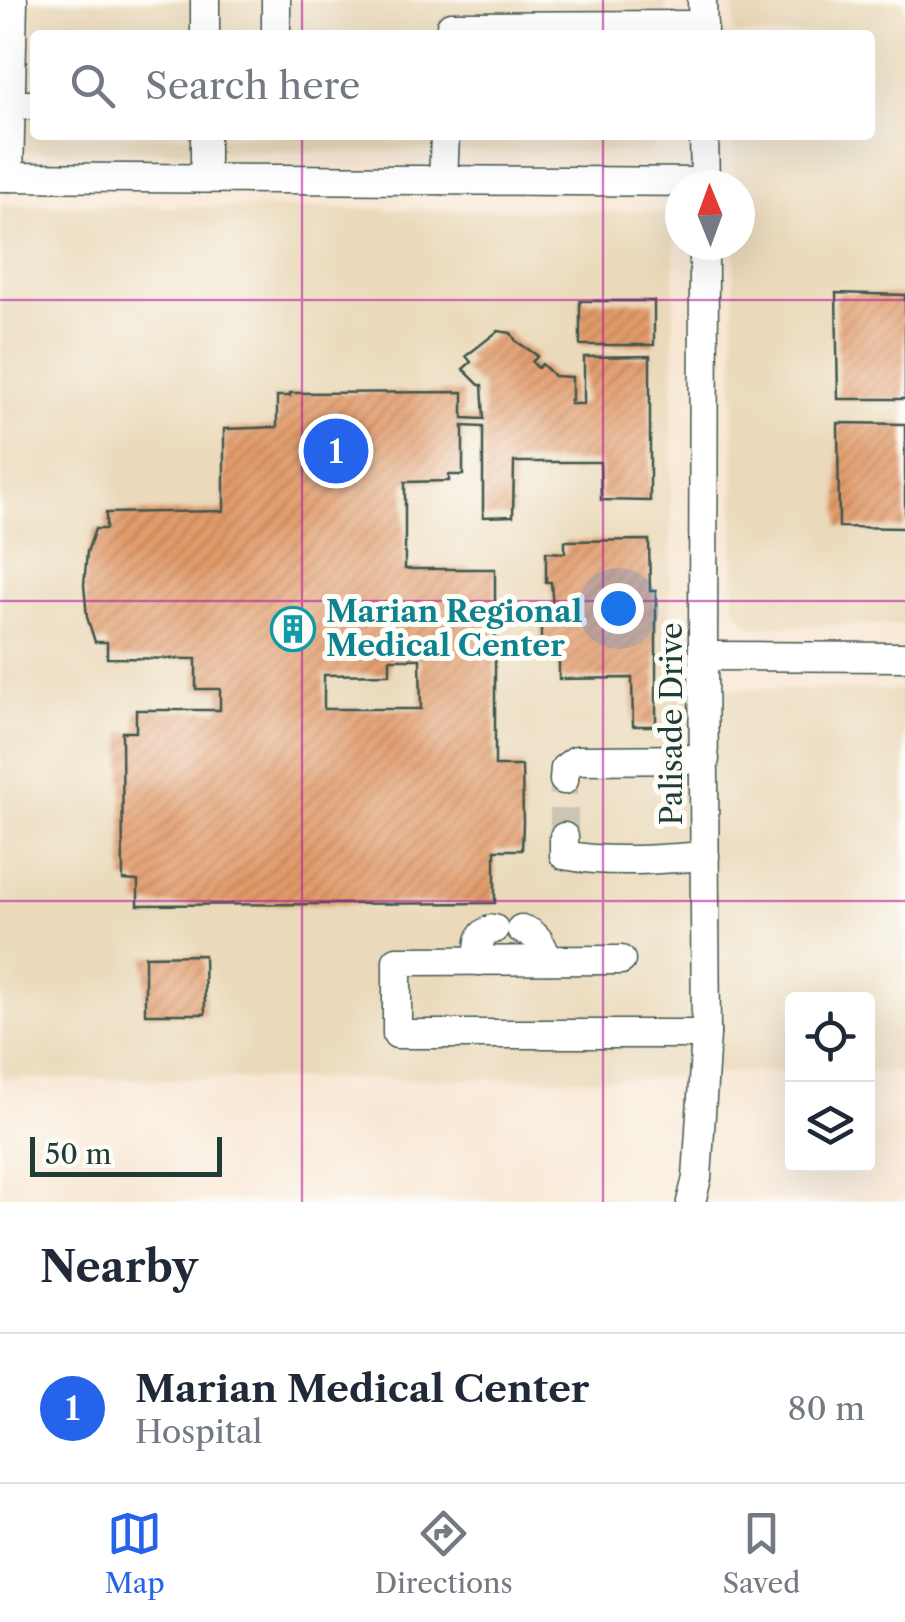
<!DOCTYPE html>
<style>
:root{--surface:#fff;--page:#f6f6f7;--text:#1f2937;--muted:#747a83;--line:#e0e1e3;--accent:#2563eb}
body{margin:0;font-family:"Libre Caslon Text",serif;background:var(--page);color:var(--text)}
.controls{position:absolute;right:30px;bottom:30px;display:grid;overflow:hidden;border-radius:10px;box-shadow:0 10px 40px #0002}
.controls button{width:90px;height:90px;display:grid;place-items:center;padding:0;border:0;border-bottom:2px solid var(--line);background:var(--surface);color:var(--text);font:50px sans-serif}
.compass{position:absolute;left:665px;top:170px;width:90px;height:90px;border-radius:50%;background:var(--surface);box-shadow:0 10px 40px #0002;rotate:359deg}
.scale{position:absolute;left:30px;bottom:25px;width:192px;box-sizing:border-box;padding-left:10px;border:5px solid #1f3d34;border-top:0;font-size:28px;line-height:35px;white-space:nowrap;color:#1f3d34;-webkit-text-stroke:8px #fdfcf7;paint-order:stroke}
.you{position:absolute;left:618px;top:608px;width:35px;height:35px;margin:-25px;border:8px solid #fff;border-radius:50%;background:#1a73e8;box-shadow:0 0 0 15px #1a73e833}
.badge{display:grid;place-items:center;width:65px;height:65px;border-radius:50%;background:var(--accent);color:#fff;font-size:32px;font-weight:700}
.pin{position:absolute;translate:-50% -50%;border:5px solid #fff;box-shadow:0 2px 10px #0006}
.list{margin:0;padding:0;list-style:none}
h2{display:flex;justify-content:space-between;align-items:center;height:130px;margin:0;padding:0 40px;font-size:42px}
h2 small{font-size:32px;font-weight:400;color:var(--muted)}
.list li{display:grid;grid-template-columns:65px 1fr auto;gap:30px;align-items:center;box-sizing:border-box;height:150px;padding:0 40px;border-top:2px solid var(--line)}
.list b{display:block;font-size:38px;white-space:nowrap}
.list p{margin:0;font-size:32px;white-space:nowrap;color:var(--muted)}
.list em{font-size:32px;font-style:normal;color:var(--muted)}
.icon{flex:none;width:55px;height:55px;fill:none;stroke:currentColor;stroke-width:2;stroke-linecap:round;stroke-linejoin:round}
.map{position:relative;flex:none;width:905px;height:1202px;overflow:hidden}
.search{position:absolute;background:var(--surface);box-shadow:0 10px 40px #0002;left:30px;right:30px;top:30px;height:110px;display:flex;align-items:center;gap:25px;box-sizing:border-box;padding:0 35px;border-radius:10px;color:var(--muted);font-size:38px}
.sheet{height:280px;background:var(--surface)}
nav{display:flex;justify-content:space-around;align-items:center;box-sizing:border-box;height:140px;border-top:2px solid var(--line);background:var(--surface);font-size:28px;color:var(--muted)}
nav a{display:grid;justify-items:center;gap:5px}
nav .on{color:var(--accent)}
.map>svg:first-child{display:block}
.built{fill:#ead9ba}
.building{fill:url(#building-hatch);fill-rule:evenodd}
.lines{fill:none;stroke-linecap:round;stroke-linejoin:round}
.minor-tunnel{stroke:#cdc5b4;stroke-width:28;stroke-dasharray:28 14;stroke-linecap:butt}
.minor-casing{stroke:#40564c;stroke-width:31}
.minor{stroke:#fff;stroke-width:28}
.grid{fill:none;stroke:#b5179e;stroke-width:2.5;stroke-opacity:0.55}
.labels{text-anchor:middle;stroke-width:10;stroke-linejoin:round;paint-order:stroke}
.culture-label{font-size:30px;font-weight:bold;fill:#0d838f;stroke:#fdfcf7;text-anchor:start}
.street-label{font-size:30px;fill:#1f3d34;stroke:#fdfcf7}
</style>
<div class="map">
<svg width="905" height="1202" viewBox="0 0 905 1202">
<defs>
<pattern id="building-hatch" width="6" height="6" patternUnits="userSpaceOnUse" patternTransform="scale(2.5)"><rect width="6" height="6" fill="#e39b6b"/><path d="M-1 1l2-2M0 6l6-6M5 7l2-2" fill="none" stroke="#b78059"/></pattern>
</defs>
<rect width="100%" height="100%" fill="#fdfcf7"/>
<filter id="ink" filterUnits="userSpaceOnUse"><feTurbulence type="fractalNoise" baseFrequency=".01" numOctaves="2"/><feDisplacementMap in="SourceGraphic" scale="20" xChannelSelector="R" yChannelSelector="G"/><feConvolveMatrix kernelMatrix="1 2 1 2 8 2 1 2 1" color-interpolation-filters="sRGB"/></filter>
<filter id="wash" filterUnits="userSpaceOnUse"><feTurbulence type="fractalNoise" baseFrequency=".0048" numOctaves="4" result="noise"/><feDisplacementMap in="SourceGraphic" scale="40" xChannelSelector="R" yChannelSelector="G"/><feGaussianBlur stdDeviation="2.25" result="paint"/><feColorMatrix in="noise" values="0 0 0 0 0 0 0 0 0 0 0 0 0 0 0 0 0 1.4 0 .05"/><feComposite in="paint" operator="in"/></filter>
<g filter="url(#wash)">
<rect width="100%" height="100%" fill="#f8e7d4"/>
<!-- built -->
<g class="built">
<polygon points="0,0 666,0 666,35 35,35 35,135 664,135 648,152 0,151"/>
<polygon points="734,0 905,0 905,625 751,626 734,608 734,245 740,245 740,185 734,185 734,135 870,135 870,35 734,35"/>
<polygon points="0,205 675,212 669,689 905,690 905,1073 868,1072 868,999 792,999 792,1072 744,1072 661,1079 0,1079"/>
</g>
<g id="blocks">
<!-- building -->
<g class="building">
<polygon points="836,293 905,295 905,399 838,399"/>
<rect x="580" y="301" width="74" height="44"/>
<path d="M498,331l13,2 5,8 22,15 -6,6 6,6 4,-4 12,12 18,1v23h-2v4h14v-47l66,-1v145l-49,-1 -1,-38h-86l-1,54 -30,1v-90l-20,-1v49h-14v6l-44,1v87h90v197h27l1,56 -1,28h-27v53l-357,2v-24l-15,-1 -1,-148h14v-22h84v-21h-24v-30l-89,-1v-16h-12l-8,-25 -3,-32 3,-33 8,-23h11v-16l118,-2v-82l53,-2v-31h13v-3l173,-1v26l21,1 -2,-34h-3l-16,-16 8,-7 -5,-6zM390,659h30l1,50h-97v-34l66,-1z"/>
<polygon points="838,423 905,424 905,528 839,527"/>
<polygon points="649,540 650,591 656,591 656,726 633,726 632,678 559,679 559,653 541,653 541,609 553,609 551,582 546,582 546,552 565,553 565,541"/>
<polygon points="204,955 205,1014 145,1014 145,956"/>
</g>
</g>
</g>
<g filter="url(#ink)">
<use href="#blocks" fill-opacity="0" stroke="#40564c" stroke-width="2.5"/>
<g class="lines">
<!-- minor-tunnel -->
<polyline class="minor-tunnel" points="564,837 564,780"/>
<defs>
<g id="minor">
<polyline points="276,0 276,35"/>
<polyline points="702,0 703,35"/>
<polyline points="205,35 205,0"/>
<polyline points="451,35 451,26 703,25"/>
<polyline points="9,105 35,105"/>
<polyline points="205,135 205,178"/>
<polyline points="704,135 705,185"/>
<polyline points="0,177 705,182"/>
<polyline points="9,177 13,0"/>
<polyline points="443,180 445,135"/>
<polyline points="703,656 905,657"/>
<polyline points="564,780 565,768 576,760 705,759"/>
<path d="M564,837v18c47,9 94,4 141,1"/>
<path d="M521,929c17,4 21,16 27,31"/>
<polyline points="621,960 397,961 397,1034 706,1034"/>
<path d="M479,961c0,-16 -2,-28 15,-32"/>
<polyline points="691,1202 697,1178 706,1034 703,656 704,245"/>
</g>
</defs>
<!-- minor casing -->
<use href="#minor" class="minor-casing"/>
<!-- minor -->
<use href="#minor" class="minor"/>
</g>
</g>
<!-- grid -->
<path class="grid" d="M302,0v35M603,0v35M302,135v1067M603,135v1067M0,300h905M0,601h905M0,901h905"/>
<!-- icons -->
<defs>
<symbol id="building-ring" viewBox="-11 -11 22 22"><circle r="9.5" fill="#fdfcf7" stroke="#0f9aa8" stroke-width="1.5"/><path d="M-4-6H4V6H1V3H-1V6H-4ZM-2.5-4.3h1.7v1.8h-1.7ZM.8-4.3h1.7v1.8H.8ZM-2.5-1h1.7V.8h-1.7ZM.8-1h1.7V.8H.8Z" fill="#0f9aa8"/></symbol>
</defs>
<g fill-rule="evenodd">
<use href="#building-ring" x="268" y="604" width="50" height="50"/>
</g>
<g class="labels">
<!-- culture labels -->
<g class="culture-label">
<text x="326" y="622">Marian Regional<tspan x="326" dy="34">Medical Center</tspan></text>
</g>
<!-- street labels -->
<g class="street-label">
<text transform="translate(672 724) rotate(-90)" y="10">Palisade Drive</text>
</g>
</g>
</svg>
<div class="controls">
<button><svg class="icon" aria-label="locate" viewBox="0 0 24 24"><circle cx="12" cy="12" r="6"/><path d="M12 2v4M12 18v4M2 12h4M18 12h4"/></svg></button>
<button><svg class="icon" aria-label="layers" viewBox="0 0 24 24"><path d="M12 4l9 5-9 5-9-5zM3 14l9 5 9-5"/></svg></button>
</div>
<svg class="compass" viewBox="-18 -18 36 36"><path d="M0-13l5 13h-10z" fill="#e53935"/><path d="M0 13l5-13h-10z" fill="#747a83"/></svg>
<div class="scale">50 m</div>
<div class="you"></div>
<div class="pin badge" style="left:336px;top:451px">1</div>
<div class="search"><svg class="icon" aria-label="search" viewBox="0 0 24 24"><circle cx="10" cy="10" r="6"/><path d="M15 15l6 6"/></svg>Search here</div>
</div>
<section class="sheet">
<h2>Nearby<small></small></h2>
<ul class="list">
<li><span class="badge">1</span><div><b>Marian Medical Center</b><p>Hospital</p></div><em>80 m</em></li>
</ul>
</section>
<nav>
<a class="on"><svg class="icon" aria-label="map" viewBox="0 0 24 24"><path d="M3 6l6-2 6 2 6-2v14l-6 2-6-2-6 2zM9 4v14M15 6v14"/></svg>Map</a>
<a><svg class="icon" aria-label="directions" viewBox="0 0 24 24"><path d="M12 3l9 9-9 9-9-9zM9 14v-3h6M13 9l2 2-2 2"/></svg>Directions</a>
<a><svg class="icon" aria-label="saved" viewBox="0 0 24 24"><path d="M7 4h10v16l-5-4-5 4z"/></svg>Saved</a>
</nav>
